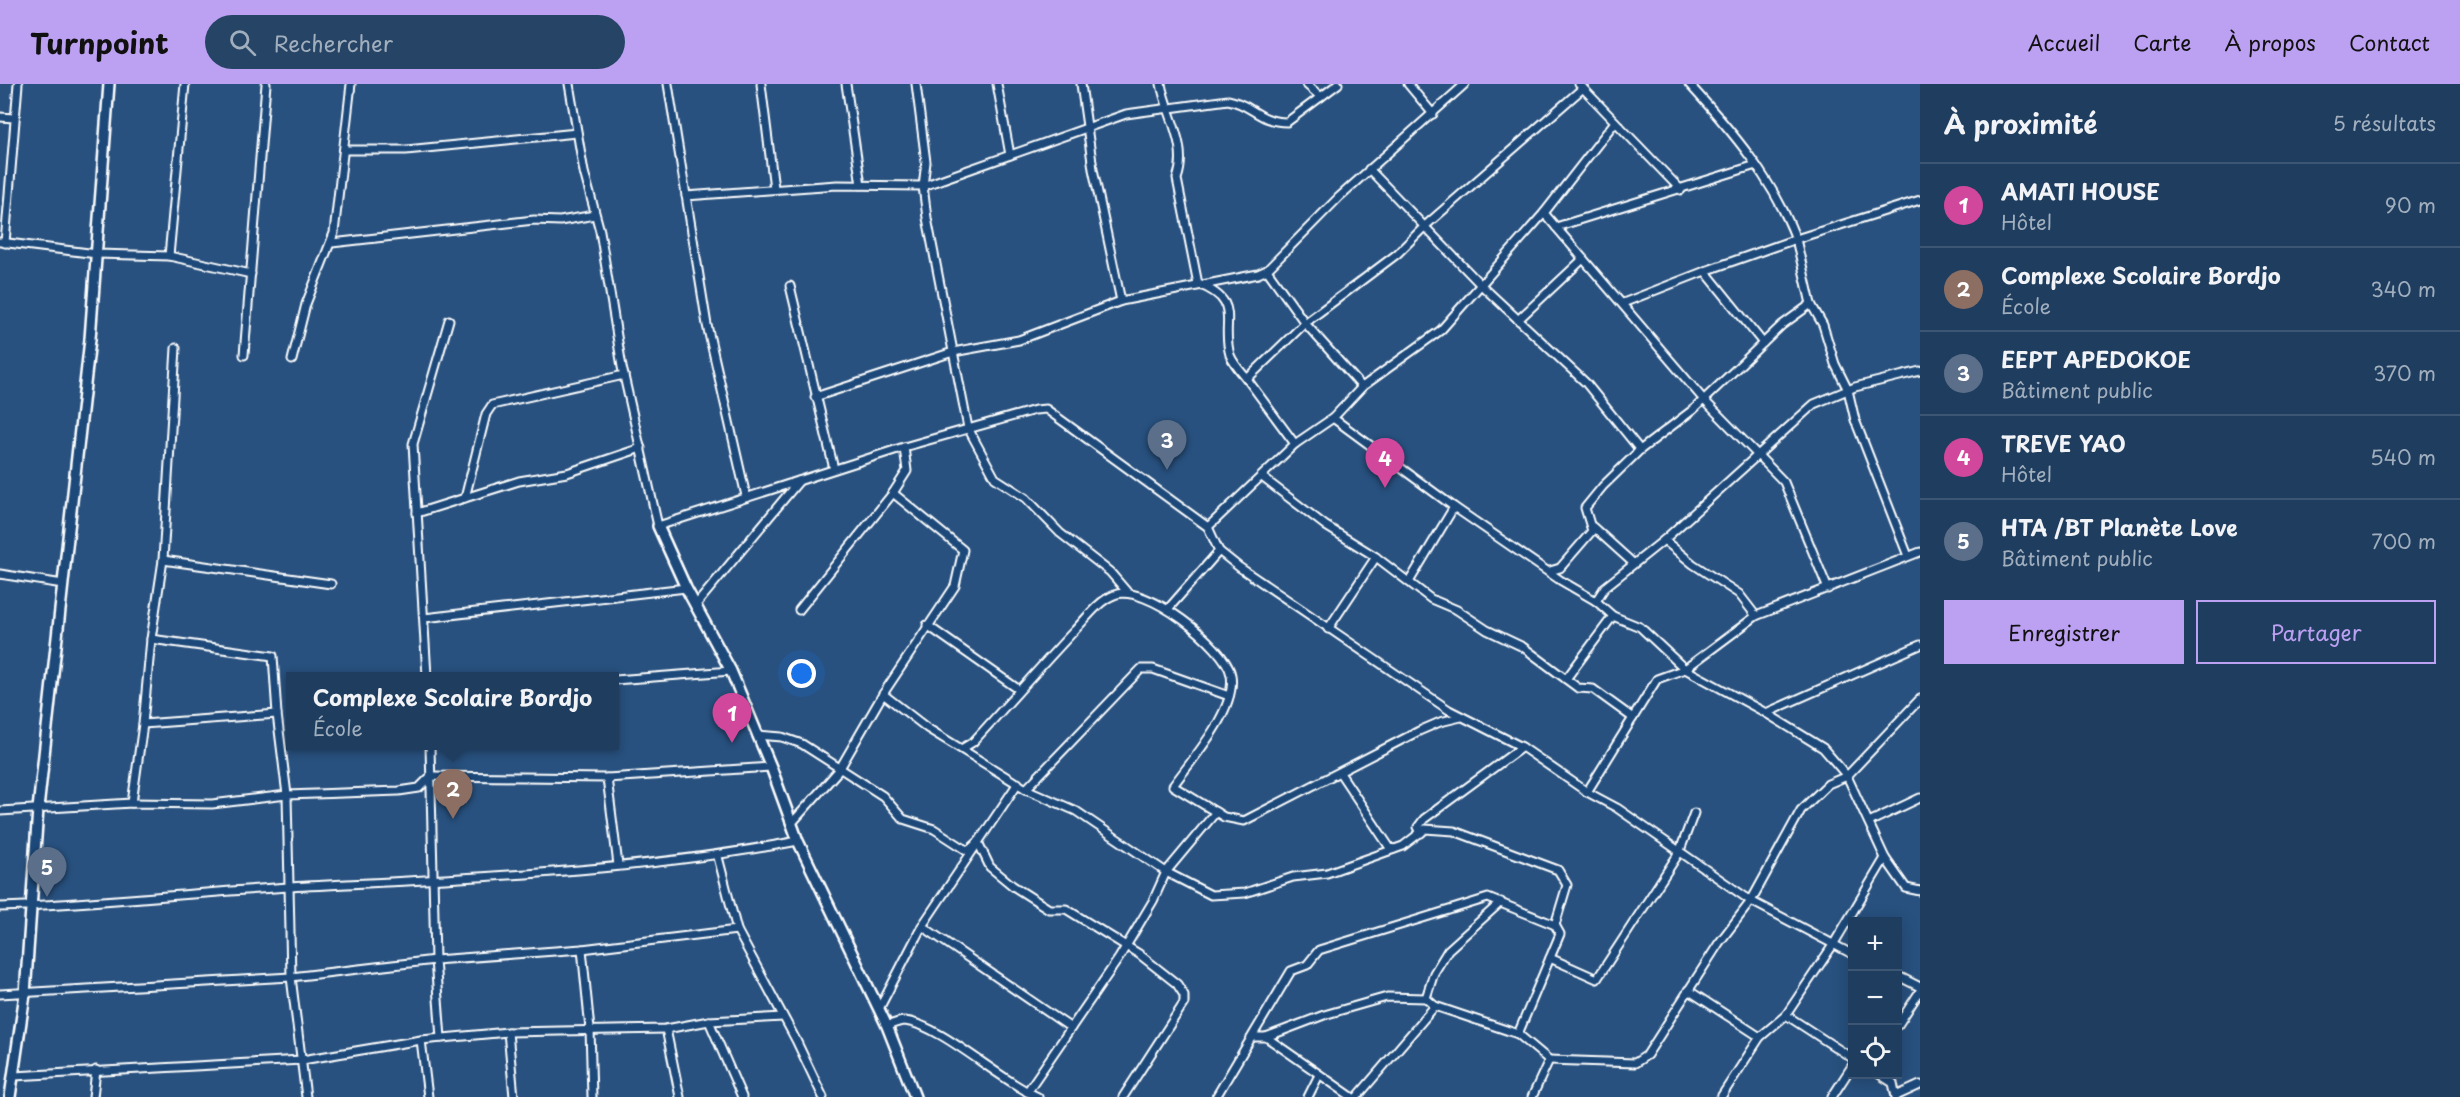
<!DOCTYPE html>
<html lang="fr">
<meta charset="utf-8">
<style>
:root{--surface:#1e3d5f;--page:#264465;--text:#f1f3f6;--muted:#a1aebd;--line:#3c5674;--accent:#bca0f2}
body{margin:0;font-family:"Playpen Sans",sans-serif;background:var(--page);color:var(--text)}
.controls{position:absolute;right:18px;bottom:18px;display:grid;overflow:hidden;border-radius:0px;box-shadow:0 3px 15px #0003}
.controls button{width:54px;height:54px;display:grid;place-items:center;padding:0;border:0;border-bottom:2px solid var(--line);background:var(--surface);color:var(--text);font:30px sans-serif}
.you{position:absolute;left:802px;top:590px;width:21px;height:21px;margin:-15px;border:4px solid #fff;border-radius:50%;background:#1a73e8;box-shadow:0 0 0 9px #1a73e833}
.badge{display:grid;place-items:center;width:39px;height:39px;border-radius:50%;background:var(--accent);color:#fff;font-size:20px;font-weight:700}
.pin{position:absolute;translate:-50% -50px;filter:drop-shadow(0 2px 3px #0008)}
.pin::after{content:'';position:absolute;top:32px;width:21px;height:18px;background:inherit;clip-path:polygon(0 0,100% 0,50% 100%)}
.popup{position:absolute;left:286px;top:588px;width:333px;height:78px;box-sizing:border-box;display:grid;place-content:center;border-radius:0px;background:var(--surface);filter:drop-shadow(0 2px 4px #0005);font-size:20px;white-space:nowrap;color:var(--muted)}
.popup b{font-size:22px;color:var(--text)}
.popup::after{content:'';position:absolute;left:50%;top:100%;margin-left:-12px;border:12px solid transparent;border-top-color:var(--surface)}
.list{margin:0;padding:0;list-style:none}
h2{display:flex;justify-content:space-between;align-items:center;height:78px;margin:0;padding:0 24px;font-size:26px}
h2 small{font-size:20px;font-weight:400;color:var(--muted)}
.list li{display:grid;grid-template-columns:39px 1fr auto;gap:18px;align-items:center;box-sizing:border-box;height:84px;padding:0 24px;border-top:2px solid var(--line)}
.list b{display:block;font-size:22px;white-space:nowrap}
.list p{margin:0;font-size:20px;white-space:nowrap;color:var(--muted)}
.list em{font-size:20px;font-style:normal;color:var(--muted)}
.actions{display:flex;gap:12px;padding:18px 24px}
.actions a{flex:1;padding:14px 0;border:2px solid var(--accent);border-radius:0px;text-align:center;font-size:21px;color:var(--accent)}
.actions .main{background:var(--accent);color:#111}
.icon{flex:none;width:33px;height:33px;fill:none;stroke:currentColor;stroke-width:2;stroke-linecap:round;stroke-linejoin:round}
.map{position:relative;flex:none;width:1920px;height:1013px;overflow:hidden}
header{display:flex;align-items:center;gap:36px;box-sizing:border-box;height:84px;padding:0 30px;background:var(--accent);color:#111}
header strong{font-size:28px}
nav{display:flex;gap:33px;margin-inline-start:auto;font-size:21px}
.search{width:420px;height:54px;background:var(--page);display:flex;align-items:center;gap:15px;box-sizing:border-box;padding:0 21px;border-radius:33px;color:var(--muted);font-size:22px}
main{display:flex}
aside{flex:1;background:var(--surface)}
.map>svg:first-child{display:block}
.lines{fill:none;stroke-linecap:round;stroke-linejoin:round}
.street-casing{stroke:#fff;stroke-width:11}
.secondary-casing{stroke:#fff;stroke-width:14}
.street{stroke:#1f4a7a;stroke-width:7}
.secondary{stroke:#1f4a7a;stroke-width:9}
</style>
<header>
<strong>Turnpoint</strong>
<div class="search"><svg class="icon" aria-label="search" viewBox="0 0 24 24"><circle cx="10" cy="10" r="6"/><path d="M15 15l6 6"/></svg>Rechercher</div>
<nav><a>Accueil</a><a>Carte</a><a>À propos</a><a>Contact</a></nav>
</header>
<main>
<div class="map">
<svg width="1920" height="1013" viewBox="0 0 1920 1013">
<rect width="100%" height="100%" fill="#28517f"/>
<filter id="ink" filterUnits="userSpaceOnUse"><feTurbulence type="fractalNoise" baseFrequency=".0167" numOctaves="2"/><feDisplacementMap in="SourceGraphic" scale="12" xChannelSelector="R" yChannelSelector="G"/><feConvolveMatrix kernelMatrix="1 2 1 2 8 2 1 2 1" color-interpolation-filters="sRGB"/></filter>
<g filter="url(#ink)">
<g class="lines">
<defs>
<g id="street">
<polyline points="569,0 584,88 600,147 622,283 658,442 904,363 1035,326 1046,325 1208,443 1219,467 1239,483 1449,626 1522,663 1587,708 1617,724 1751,817 1852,870"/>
<polyline points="668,0 707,241 746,412"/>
<polyline points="761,0 774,104"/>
<polyline points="846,0 861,101"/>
<polyline points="916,0 926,78 923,102 927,134 968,344 995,394 1026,414 1060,449 1110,488 1128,509"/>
<polyline points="997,0 1010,71"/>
<polyline points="1081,0 1093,85 1121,217"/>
<path d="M1161,0c6,32 28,62 16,95l21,105c46,18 22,37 32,71 3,8 11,17 17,24"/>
<polyline points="1306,0 1321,13"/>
<polyline points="1408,0 1433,30"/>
<polyline points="1579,0 1681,106"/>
<polyline points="0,33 14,34"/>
<polyline points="344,66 406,66 577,49"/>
<polyline points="1369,85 1480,200 1586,299 1640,366"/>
<path d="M686,112l151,-11 86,1 203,-72 102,-14c24,4 30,22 59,22l51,-38"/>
<polyline points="1544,129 1704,316 1784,398 1828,505"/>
<polyline points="1556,143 1756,81"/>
<polyline points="0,158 97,170 169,172 251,190"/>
<polyline points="5,159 18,0"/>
<polyline points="332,159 534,136 560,137 595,131"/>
<polyline points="169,172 185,0"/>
<polyline points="1267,186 1305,239 1362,303"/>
<polyline points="1705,187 1763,259"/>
<polyline points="790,202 834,385"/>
<path d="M1623,219l82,-32 91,-32c-23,-60 -64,-108 -107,-155"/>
<polyline points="1518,236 1583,175"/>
<polyline points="244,271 266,0"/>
<polyline points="292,276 306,220 334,149 351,0"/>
<polyline points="815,313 953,268 1019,256 1121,217 1258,190 1267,186 1339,113 1465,0"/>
<polyline points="1333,334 1454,423 1560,496 1596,517 1613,532 1640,543 1685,585 1766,629 1823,664 1847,692 1885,774 1906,804 1920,807"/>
<polyline points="1295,360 1247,295 1305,239 1397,170 1425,142 1583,4"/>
<polyline points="1262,393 1326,442 1376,473 1431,515 1457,526 1487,546 1523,563 1578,604 1593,605 1633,634"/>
<polyline points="465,414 486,330 492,321 624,291"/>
<polyline points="417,429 519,397 567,389 641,364"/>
<polyline points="1208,443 1295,360 1333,334 1362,303 1441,246 1544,129 1615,38"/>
<polyline points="1593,443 1633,479"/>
<polyline points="1664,456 1693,480 1739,510 1756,532"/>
<polyline points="1908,472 1855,336 1848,306 1835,280 1823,241 1811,220 1796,155 1920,116"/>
<polyline points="163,476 331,500"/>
<polyline points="1550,487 1560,484 1592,447 1585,424 1603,402 1640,366 1694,325 1782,241 1811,220"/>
<polyline points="0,490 63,500"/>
<polyline points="1409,498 1454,423"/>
<polyline points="1596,517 1605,503 1664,456 1814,320 1855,303 1920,287"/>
<polyline points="695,522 799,397"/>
<polyline points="1168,525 1219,467"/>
<polyline points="799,526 893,409 907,387 904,363"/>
<polyline points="424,534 686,504"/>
<polyline points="927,541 1018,605"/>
<polyline points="1328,545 1376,473"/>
<polyline points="151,555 273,572 277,630 287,711 291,893 306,1013"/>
<polyline points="427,592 413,360 449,236"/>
<polyline points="1566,595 1613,532"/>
<polyline points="615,596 731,587"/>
<polyline points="883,610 927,644 1026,705 1076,727 1166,788 1211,811 1245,809 1293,793 1327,789 1403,762 1425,745 1454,747 1558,786 1567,801 1555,841"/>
<polyline points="1766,629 1920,561"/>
<polyline points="143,640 277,630"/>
<polyline points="757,651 782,653 802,660 883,712 903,735 934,745 968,767 978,758 990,783 1013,802 1049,825 1066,825 1139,870 1177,900 1184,911 1184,919 1123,1013"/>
<polyline points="430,662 435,876 441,954"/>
<path d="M963,664l10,-6c34,-37 66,-74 101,-111 12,-12 24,-30 40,-36 30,-13 112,51 117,80 6,35 -39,84 -58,111l51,31 20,4 175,-90 21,-9 21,-5"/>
<polyline points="1340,689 1390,764 1394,765"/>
<polyline points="607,694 618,781"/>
<polyline points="1018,699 922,842 1071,944"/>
<polyline points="1026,705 1141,585 1153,585 1229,612"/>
<polyline points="1587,708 1657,595 1685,585 1756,532 1920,468"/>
<polyline points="132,719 143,640 151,555 163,476 176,264"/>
<polyline points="0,727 132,719 212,720 287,711 399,707 419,704 431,692 607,694 771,683"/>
<polyline points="1869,738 1920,714"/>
<polyline points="791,740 839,686 883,610 955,502 963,466 893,409"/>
<polyline points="1423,747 1421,749 1418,743 1424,735 1522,663"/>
<polyline points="718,773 737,846 796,956 823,1013"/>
<polyline points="1501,818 1448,866 1434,889 1426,914 1435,922 1518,950 1549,976 1532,1013"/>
<path d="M0,823c97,-3 194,-15 291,-20 169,-9 340,-14 507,-46"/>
<polyline points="582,865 590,945 592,1013"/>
<polyline points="1550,874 1597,895 1679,769 1694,729"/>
<polyline points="1898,892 1920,903"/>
<polyline points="1688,906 1760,953"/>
<polyline points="0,910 291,893 435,876 582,865 737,846"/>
<polyline points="879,925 922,842"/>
<polyline points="1786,931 1852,974"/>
<polyline points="709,937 742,1013"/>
<polyline points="1898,941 1920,907"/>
<path d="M887,942c5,-2 13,-5 18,-5 36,4 95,60 133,76"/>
<polyline points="666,945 680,1013"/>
<polyline points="508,948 514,1013"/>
<polyline points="1254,953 1266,953 1352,1013"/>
<polyline points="1266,953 1324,931 1387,913 1426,914"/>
<polyline points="421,956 428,1013"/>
<polyline points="1549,976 1635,979 1647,971 1719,859 1751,817 1801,726 1828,700 1847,692 1920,615"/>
<polyline points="1879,990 1893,999 1896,1013"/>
<polyline points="14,992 302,976 421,956 508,948 666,945 709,937 783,933"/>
<polyline points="1027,1008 1119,874 1153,817 1166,788 1216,728"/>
<polyline points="1896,1012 1920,1001"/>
<polyline points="93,1013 96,986"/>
<polyline points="1216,1013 1291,887 1307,881 1319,866 1488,814 1555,841 1560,850 1518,950"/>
<polyline points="1308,1013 1319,991"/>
<polyline points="1357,1013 1435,922"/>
<polyline points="1721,1013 1760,953 1786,931 1833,861 1885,774"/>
<polyline points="1832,1013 1852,982"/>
</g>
<g id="secondary">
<polyline points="658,442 686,504 731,587 771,683 798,757 887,942 915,1013"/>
<polyline points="10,1013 25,910 38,725 90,255 109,0"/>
</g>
</defs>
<!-- street casing -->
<use href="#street" class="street-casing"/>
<!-- secondary casing -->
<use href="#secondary" class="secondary-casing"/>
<!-- street -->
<use href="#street" class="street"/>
<!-- secondary -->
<use href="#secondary" class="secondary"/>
</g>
</g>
</svg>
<div class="controls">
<button>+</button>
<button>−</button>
<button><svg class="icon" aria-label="locate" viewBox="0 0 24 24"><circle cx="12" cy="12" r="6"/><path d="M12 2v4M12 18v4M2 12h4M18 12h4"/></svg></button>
</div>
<div class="you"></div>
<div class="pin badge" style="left:732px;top:659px;background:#d1479c">1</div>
<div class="pin badge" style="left:453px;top:735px;background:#8d6e63">2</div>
<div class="popup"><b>Complexe Scolaire Bordjo</b>École</div>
<div class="pin badge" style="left:1167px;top:386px;background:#5c6f8a">3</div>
<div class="pin badge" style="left:1385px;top:404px;background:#d1479c">4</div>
<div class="pin badge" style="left:47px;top:813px;background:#5c6f8a">5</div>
</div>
<aside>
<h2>À proximité<small>5 résultats</small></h2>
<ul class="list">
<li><span class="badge" style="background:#d1479c">1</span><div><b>AMATI HOUSE</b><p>Hôtel</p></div><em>90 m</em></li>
<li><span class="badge" style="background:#8d6e63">2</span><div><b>Complexe Scolaire Bordjo</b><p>École</p></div><em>340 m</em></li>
<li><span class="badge" style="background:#5c6f8a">3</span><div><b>EEPT APEDOKOE</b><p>Bâtiment public</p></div><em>370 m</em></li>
<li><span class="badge" style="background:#d1479c">4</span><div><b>TREVE YAO</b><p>Hôtel</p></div><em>540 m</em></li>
<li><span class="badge" style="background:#5c6f8a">5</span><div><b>HTA /BT Planète Love</b><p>Bâtiment public</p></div><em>700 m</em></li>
</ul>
<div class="actions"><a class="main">Enregistrer</a><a>Partager</a></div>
</aside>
</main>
